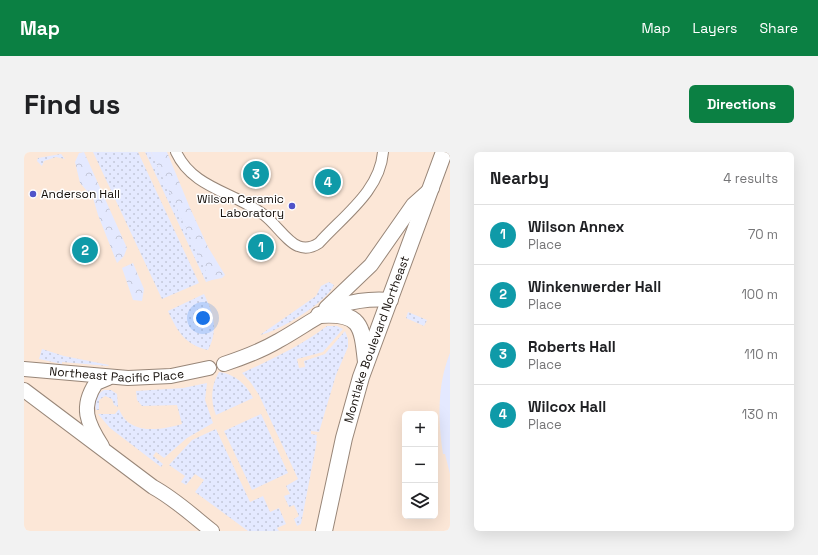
<!DOCTYPE html>
<meta charset="utf-8">
<style>
:root{--surface:#fff;--page:#f2f2f2;--text:#202124;--muted:#757577;--line:#e0e0e0;--accent:#0b8043}
body{margin:0;font-family:"Space Grotesk",sans-serif;background:var(--page);color:var(--text)}
.controls{position:absolute;right:12px;bottom:12px;display:grid;overflow:hidden;border-radius:6px;box-shadow:0 4px 16px #0002}
.controls button{width:36px;height:36px;display:grid;place-items:center;padding:0;border:0;border-bottom:1px solid var(--line);background:var(--surface);color:var(--text);font:20px sans-serif}
.you{position:absolute;left:179px;top:166px;width:14px;height:14px;margin:-10px;border:3px solid #fff;border-radius:50%;background:#1a73e8;box-shadow:0 0 0 6px #1a73e833}
.badge{display:grid;place-items:center;width:26px;height:26px;border-radius:50%;background:var(--accent);color:#fff;font-size:13px;font-weight:700}
.pin{position:absolute;translate:-50% -50%;border:2px solid #fff;box-shadow:0 1px 4px #0006}
.list{margin:0;padding:0;list-style:none}
h2{display:flex;justify-content:space-between;align-items:center;height:52px;margin:0;padding:0 16px;font-size:17px}
h2 small{font-size:13px;font-weight:400;color:var(--muted)}
.list li{display:grid;grid-template-columns:26px 1fr auto;gap:12px;align-items:center;box-sizing:border-box;height:60px;padding:0 16px;border-top:1px solid var(--line)}
.list b{display:block;font-size:15px;white-space:nowrap}
.list p{margin:0;font-size:13px;white-space:nowrap;color:var(--muted)}
.list em{font-size:13px;font-style:normal;color:var(--muted)}
.icon{flex:none;width:22px;height:22px;fill:none;stroke:currentColor;stroke-width:2;stroke-linecap:round;stroke-linejoin:round}
.map{position:relative;flex:none;width:426px;height:379px;overflow:hidden;border-radius:6px}
header{display:flex;align-items:center;gap:24px;box-sizing:border-box;height:56px;padding:0 20px;background:var(--accent);color:#fff}
header strong{font-size:19px}
nav{display:flex;gap:22px;margin-inline-start:auto;font-size:14px}
.intro{display:flex;align-items:center;justify-content:space-between;box-sizing:border-box;height:96px;padding:0 24px}
h1{margin:0;font-size:28px}
.button{padding:10px 18px;border-radius:6px;background:var(--accent);color:#fff;font-size:14px;font-weight:700}
main{display:flex;gap:24px;padding:0 24px}
aside{flex:1;background:var(--surface);border-radius:6px;box-shadow:0 4px 16px #0002}
.map>svg:first-child{display:block}
.built{fill:#fce7d7;fill-rule:evenodd}
.grass{fill:url(#grass-dots)}
.forest{fill:url(#forest-crowns)}
.garden{fill:#e4e9ff}
.lines{fill:none;stroke-linecap:round;stroke-linejoin:round}
.minor-casing{stroke:#988678;stroke-width:12}
.secondary-casing{stroke:#988678;stroke-width:16}
.primary-casing{stroke:#988678;stroke-width:18}
.minor{stroke:#fff;stroke-width:10}
.secondary{stroke:#fff;stroke-width:14}
.primary{stroke:#fff;stroke-width:16}
.poi-dot{fill:#4f53c9;stroke:#fff;stroke-width:1.5}
.labels{text-anchor:middle;stroke-width:3;stroke-linejoin:round;paint-order:stroke}
.poi-label{font-size:12px;fill:#130d08;stroke:#fff;text-anchor:start}
.street-label{font-size:12px;fill:#130d08;stroke:#fff}
</style>
<header>
<strong>Map</strong>
<nav><a>Map</a><a>Layers</a><a>Share</a></nav>
</header>
<div class="intro"><h1>Find us</h1><a class="button">Directions</a></div>
<main>
<div class="map">
<svg width="426" height="379" viewBox="0 0 426 379">
<defs>
<pattern id="grass-dots" width="8" height="8" patternUnits="userSpaceOnUse"><rect width="8" height="8" fill="#e4e9ff"/><path d="M2 2h.1M6 6h.1" fill="none" stroke="#c3c7d9" stroke-width="1.8" stroke-linecap="round"/></pattern>
<pattern id="forest-crowns" width="20" height="18" patternUnits="userSpaceOnUse"><rect width="20" height="18" fill="#e4e9ff"/><path d="M2 6a3 3 0 1 1 6 0M12 15a3 3 0 1 1 6 0" fill="none" stroke="#c3c7d9"/></pattern>
</defs>
<rect width="100%" height="100%" fill="#fcf8f5"/>
<!-- built -->
<path class="built" d="M0,0h426v379h-426zM381,262h30v102h-30z"/>
<!-- grass -->
<g class="grass">
<polygon points="69,0 114,0 175,131 138,147"/>
<polygon points="121,0 127,0 188,128 182,130"/>
<polygon points="37,2 41,7 32,5 20,9 18,14 13,9 14,6"/>
<path d="M305,130l5,3c-8,18 -55,46 -74,50l56,-39 5,-10z"/>
<path d="M180,142c9,19 15,35 4,56 -23,-5 -31,-19 -40,-39z"/>
<polygon points="384,160 403,168 400,174 382,166"/>
<path d="M303,174h10l6,3 -20,23 -26,7 2,9 6,-1 -1,-6 21,-7 20,-23 3,8v8l-12,28 -17,57 -8,-1v3l6,1 -1,6h1l-16,83 -4,2 -3,-7 5,-3 -5,-11 -5,2 -5,-11 6,-2 -4,-8 12,-7 -39,-84 -8,-12 -9,-10c30,-14 59,-27 85,-47z"/>
<polygon points="18,197 40,204 85,213 84,214 38,210 38,212 15,207"/>
<path d="M195,220c16,2 27,12 34,26l-37,17c-6,-15 -5,-29 3,-43z"/>
<path d="M183,231l-2,17 8,23 -26,15 -23,20 -8,-6 -3,4 10,8 -2,3 -51,-39 -12,-14h17l4,-5c10,27 42,21 63,15l-5,-19 -35,1 -5,-6 -1,-9 47,-3z"/>
<path d="M80,238h7l6,4 1,13 -4,-2 -2,-6 -7,-3 -6,4v10h-3c-2,-8 0,-16 8,-20z"/>
<polygon points="237,262 264,321 228,338 200,279"/>
<polygon points="192,277 226,350 239,344 246,360 255,356 262,372 253,376 255,379 224,379 171,340 180,328 171,322 162,333 157,330 161,324 145,313 168,288"/>
</g>
<!-- forest -->
<g class="forest">
<polygon points="60,0 103,96 100,104 93,111 74,63 69,46 56,31 51,10 55,1"/>
<polygon points="127,0 143,0 166,56 184,95 201,123 198,126 188,128 185,126"/>
<polygon points="109,111 120,137 118,149 109,148 98,116"/>
</g>
<!-- garden -->
<path class="garden" d="M426,201v121l-5,-20h-2c-5,-34 -6,-69 7,-101z"/>
<g class="lines">
<defs>
<path id="minor" d="M152,0c17,37 59,40 88,63 11,8 23,27 34,31 7,3 15,1 21,-3 24,-27 61,-52 64,-91"/>
<g id="secondary">
<polyline points="302,156 347,113 389,53 408,36"/>
<path d="M200,212c18,-6 37,-13 54,-23 43,-24 60,-45 113,-41"/>
<path id="s1" d="M0,217l104,9 43,-2 38,-8"/>
<path d="M0,238l129,97c22,12 40,29 59,44"/>
<path d="M78,294c-15,-23 -22,-39 -6,-63l12,-5"/>
</g>
<g id="primary">
<path d="M295,163c42,-3 43,10 47,47"/>
<path id="s2" d="M300,379l20,-93 17,-61 83,-225"/>
</g>
</defs>
<!-- minor casing -->
<use href="#minor" class="minor-casing"/>
<!-- secondary casing -->
<use href="#secondary" class="secondary-casing"/>
<!-- primary casing -->
<use href="#primary" class="primary-casing"/>
<!-- minor -->
<use href="#minor" class="minor"/>
<!-- secondary -->
<use href="#secondary" class="secondary"/>
<!-- primary -->
<use href="#primary" class="primary"/>
</g>
<!-- markers -->
<g class="poi-dot">
<circle cx="9" cy="42" r="4"/>
<circle cx="268" cy="54" r="4"/>
</g>
<g class="labels">
<!-- poi labels -->
<g class="poi-label">
<text x="17" y="46">Anderson Hall</text>
<text x="260" y="51" text-anchor="end">Wilson Ceramic<tspan x="260" dy="14">Laboratory</tspan></text>
</g>
<!-- street labels -->
<g class="street-label">
<text dy="4" stroke="none"><textPath href="#s2" startOffset="199">Montlake Boulevard Northeast</textPath></text>
<text dy="4" stroke="none"><textPath href="#s1" startOffset="93">Northeast Pacific Place</textPath></text>
</g>
</g>
</svg>
<div class="controls">
<button>+</button>
<button>−</button>
<button><svg class="icon" aria-label="layers" viewBox="0 0 24 24"><path d="M12 4l9 5-9 5-9-5zM3 14l9 5 9-5"/></svg></button>
</div>
<div class="you"></div>
<div class="pin badge" style="left:237px;top:95px;background:#0f9aa8">1</div>
<div class="pin badge" style="left:61px;top:98px;background:#0f9aa8">2</div>
<div class="pin badge" style="left:232px;top:22px;background:#0f9aa8">3</div>
<div class="pin badge" style="left:304px;top:30px;background:#0f9aa8">4</div>
</div>
<aside>
<h2>Nearby<small>4 results</small></h2>
<ul class="list">
<li><span class="badge" style="background:#0f9aa8">1</span><div><b>Wilson Annex</b><p>Place</p></div><em>70 m</em></li>
<li><span class="badge" style="background:#0f9aa8">2</span><div><b>Winkenwerder Hall</b><p>Place</p></div><em>100 m</em></li>
<li><span class="badge" style="background:#0f9aa8">3</span><div><b>Roberts Hall</b><p>Place</p></div><em>110 m</em></li>
<li><span class="badge" style="background:#0f9aa8">4</span><div><b>Wilcox Hall</b><p>Place</p></div><em>130 m</em></li>
</ul>
</aside>
</main>
